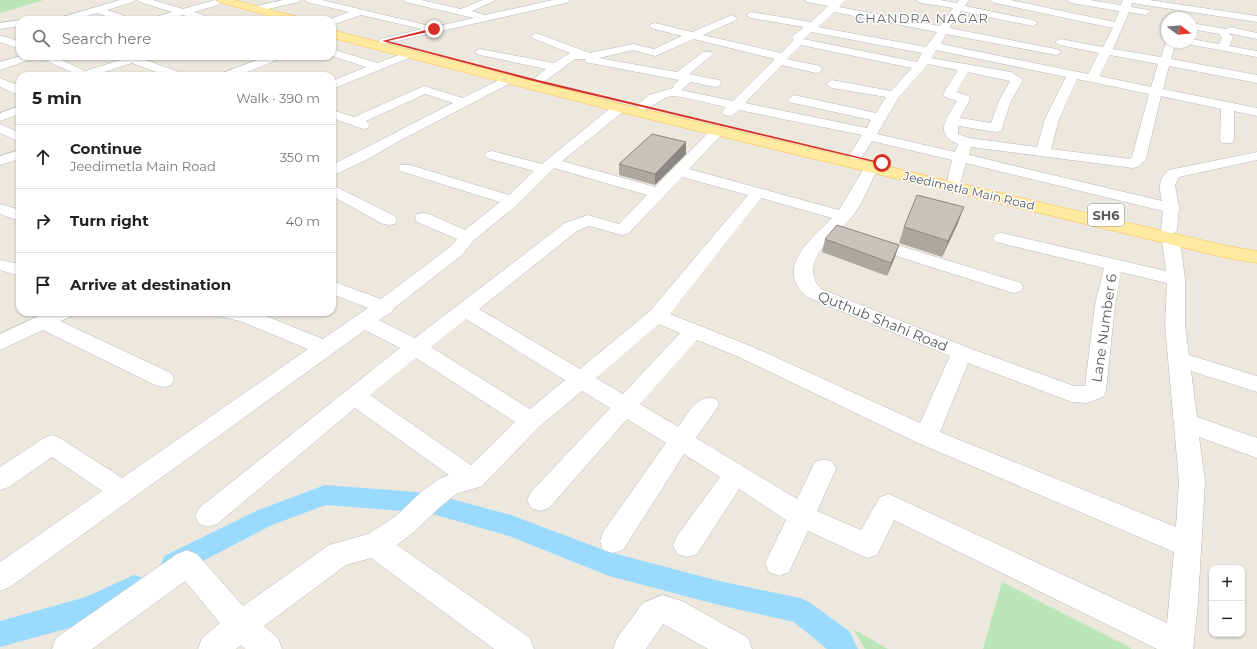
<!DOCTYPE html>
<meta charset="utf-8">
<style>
:root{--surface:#fff;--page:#f2f2f2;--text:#222;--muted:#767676;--line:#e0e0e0}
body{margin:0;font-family:Montserrat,sans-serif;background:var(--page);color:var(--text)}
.controls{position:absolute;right:12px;bottom:12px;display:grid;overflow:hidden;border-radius:8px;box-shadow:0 1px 3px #0004}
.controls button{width:36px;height:36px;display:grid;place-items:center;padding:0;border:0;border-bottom:1px solid var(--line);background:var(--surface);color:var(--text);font:20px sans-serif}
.compass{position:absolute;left:1161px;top:12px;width:36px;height:36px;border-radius:50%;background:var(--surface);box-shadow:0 1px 3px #0004;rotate:106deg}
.stop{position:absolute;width:12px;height:12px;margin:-9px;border:3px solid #d93025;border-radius:50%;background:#fff}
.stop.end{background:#d93025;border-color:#fff;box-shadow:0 1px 4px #0008}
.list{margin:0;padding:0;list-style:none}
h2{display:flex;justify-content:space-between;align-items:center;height:52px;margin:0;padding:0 16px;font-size:17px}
h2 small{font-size:13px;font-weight:400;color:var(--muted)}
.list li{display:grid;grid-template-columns:26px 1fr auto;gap:12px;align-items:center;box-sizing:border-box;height:64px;padding:0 16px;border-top:1px solid var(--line)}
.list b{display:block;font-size:15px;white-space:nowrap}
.list p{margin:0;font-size:13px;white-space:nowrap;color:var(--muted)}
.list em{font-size:13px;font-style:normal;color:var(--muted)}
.icon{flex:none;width:22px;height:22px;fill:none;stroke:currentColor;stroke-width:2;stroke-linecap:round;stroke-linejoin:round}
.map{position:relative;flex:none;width:1257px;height:649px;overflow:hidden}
.search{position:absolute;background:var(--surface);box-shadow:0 1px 3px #0004;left:16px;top:16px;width:320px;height:44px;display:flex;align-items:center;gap:10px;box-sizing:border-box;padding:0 14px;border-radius:12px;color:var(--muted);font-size:15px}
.panel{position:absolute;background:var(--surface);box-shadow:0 1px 3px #0004;left:16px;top:72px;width:320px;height:244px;border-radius:12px}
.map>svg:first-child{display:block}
.green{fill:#bbe7b8}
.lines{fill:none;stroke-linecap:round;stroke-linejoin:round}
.canal{fill:#9bdaff;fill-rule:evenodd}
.minor-casing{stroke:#b4b8bd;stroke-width:1}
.major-casing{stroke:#fdbe47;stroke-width:1}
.minor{fill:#fff;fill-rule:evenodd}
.major{fill:#ffeaa0;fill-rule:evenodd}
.wall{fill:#aba7a1}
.shaded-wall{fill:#8b8883}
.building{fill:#c7c2bb;stroke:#8b8883}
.route{fill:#d93025}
.labels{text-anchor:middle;stroke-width:3;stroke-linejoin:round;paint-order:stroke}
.far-street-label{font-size:12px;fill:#575c61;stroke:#fff}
.far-neighbourhood-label{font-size:13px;letter-spacing:1px;fill:#686e73;stroke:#fff}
.shield{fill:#fff;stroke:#898d90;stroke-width:1}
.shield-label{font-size:13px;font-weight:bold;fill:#575c61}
.street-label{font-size:14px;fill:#575c61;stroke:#fff}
</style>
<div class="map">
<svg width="1257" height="649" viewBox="0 0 1257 649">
<rect width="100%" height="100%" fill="#ece8de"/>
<!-- green -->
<g class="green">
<polygon points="0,0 44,0 0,13"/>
<polygon points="1002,582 1131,648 1131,649 983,649"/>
<polygon points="853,629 888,649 865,649"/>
</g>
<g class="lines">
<!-- canal -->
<g class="canal">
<polygon points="325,485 429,493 511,515 609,552 719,581 800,598 809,602 849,631 858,649 827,649 794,622 719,605 609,576 509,536 429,513 326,505 272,525 182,572 173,576 164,572 161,564 164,556 256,511"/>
<polygon points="134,575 143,578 147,587 143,596 112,612 69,628 0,647 0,621 86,597"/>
</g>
<defs>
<g id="minor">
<polygon points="120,0 135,0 133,2 107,10 131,18 132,20 117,20 97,13 74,20 58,20 59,18"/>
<polygon points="138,0 153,0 183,9 215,0 220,3 218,5 194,12 212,18 213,20 197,20 183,15 167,20 151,20 152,18 172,12 140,2"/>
<polygon points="283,0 301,0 299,2 255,12 250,9 252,7"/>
<polygon points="305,0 322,0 434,27 474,18 405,2 403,0 421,0 461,9 483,0 496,0 472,11 485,15 553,0 571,0 566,3 384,44 380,43 379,41 380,39 422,29 361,15 332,25 332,20 328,20 349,12 307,2"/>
<path d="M805,0h41l-7,7 101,19 13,-18 -32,-5 -5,-3h24l17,3 2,-3h10l-4,6 68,14 5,3 -5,3 -72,-15 -12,17 107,21 6,3 -6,3 -110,-21 -5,10 147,30 11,-21 -39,-8 -5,-3 5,-3 43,8 10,-19 -118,-25 -5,-3h20l105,22 4,-11 -48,-8 -5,-3h23l32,5 2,-5h26l108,16v6l-125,-19 -1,4 18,3 1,2 -5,3 -16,-3 -16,37 48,8 6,-17v2h9l-5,17 86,16v8l-88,-17 -6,23 94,19v8l-23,-5v29l-2,3h-10l-2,-3 1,-31 -60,-13 -15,63 -8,8 -5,1 -162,-21 -2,8 193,46c-3,-13 -4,-22 7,-31l88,-18v8l-78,17 -4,8 4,23 -2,22 -4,4 4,1 3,4 5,40v46l4,30 68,21v16l-66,-21 6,46 60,21v20l-58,-21 6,44 -7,122 -5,46h-36l-263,-129 -17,35 -10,3 -59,-27 -19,41 -10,4 -10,-4 -4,-9 21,-43 -47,-31 -42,65 -10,3 -10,-3 -4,-9 4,-9 43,-59 -36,-23 -61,96 -10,3 -10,-3 -3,-9 3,-9 63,-89 -39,-24 -78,89 -9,3 -9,-3 -4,-8 4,-8 79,-84 -28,-17 -43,36 -57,59 -26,8 -17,14 -25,24 -17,13 133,93 4,11h-40l-123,-91 -25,7 -82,61 14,12 4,11h-37l-4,-4 -5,4h-38l4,-11 18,-15 -35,-42 -93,68h-40l4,-11 121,-84 10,-4 10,4 46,52 86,-61 39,-11 28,-18 25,-24 18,-13 10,-4 -94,-67 -138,116 -9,3 -9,-3 -4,-8 4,-8 201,-160 -35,-18 -355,257 -10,4v-29l102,-71 -50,-34 -43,30 -9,3v-23l44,-29 8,-3 8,3 62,40 186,-129 -68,-28 -17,-4 -3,-5h36l67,27 45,-31 -36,-14v-13l49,18 69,-52 7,-8 -40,-17 -2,-4 2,-4 6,-1 6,1 36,16 35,-28 -100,-31 -2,-3 2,-3h10l99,30 25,-24 -47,-13 -2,-3 2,-3 5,-1 50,13 72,-59 5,-1 7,4 -2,3 -62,50 93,26 58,-59h10l2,3 -36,38 150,41 27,-45h10l2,3c-8,15 -17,40 -28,51 -17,18 -53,44 -29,70l148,59 105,38h11l10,-81 9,-37 -108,-26 -3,-4 3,-4 6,-1 164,38 -4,-32 5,-4 -4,-1 -2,-4 2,-19 -197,-48 -6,21h-10l-3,-3 5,-21 -80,-19 -11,18h-10l-2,-3 13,-21 -123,-25c-5,5 -8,7 -15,5l-2,-3 4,-5c-11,-2 -46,-12 -55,-11 -11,3 -18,11 -28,14l-7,-4 13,-11 24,-7 1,-4 5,-4 -89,-17 -4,-1 -1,-3h-10l-34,25 -4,1 -6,-4 15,-12 -66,-14 -6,-3 6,-3 74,14 16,-10 -38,-15 -1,-2 5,-3 54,20 43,-9 21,5 28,-13 -31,-8 -1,-2 1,-2 4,-1 37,9 40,-17 5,3 -1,2 -33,15 78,18 12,-12 -1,-4 12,-10 -53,-9 -5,-3 5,-3 60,10 17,-16 -21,-4zM834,12l103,20 -11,15 -108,-20zM811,32l111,21 -5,9 -114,-23zM694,39l81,20 -42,42 -52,-11 10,-8 24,5 4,-1 2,-3 -2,-3 -30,-6 22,-18 2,-2 -2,-2h-8l-26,20 -78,-14 34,-8 22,6zM801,45l111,23 -21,23 -59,-11 -6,4 6,4 54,9 -10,16 -82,-18 -6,4 1,3 82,18 -4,8 -122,-25 37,-38 34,8 4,-1 2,-3 -2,-3 -33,-7zM936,50l130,27 -21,42 -8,28 -68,-9 -11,-4v-8l38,6 5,-1 10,-30 12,-21 -12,-8 -80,-14zM1110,55l48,9 -7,23 -52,-11zM928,64l30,6 -15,24 2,3 12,4c-10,17 -24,33 1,43l-3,8 -78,-18 22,-37zM968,72l42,9 -11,20 -8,22 -31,-5 10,-19 -1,-3 -13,-4zM1077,79l72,15 -17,63 -2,2 -79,-10 8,-30zM554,168l93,27 -28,29 -31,-9 -23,8 -150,115 -36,-18 13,-8 2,-4 68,-53 11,-14 45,-37zM682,177l66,18 -98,116 -70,58 -101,-60 98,-78 12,-5 33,9 6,-1zM761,198l71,20c-15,16 -47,39 -36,65 2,5 7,10 11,14l143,59 -30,67 -167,-76 -83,-33zM1121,272l46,11 -2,42 14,156 -3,46 -236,-95 28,-69 104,39 15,1 16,-6 3,-6 9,-86zM466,319l99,61 -35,29 -99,-62zM659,324l21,9 -57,61 -27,-16zM697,340l42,17 179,86 256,109 -7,71 -278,-129 -9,3 -19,33 -44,-19 19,-42 -3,-7 -9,-3 -9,3 -18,37 -101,-61 23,-33 -3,-6c-19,-6 -28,15 -38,28l-38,-23zM416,358l99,64 -44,43 -101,-70z"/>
<polygon points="20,20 20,26 0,29 0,23"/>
<polygon points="1191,23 1226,29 1231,27 1257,33 1257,39 1229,33 1233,38 1229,46 1257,51 1257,57 1187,44 1186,42 1191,42 1191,39 1219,44 1222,38 1219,34 1191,29"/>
<polygon points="0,36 7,37 20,42 20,49 0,42"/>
<polygon points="332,49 377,63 410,51 416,54 414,56 332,89 332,81 366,67 332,56"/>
<polygon points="21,56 53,56 85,71 134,56 182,73 184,76 167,76 132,63 92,76 74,76 76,74 38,57 0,70 0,62"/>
<polygon points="268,56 284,56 282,58 237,76 220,76 222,73"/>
<polygon points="507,76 513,80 511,83 399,141 368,159 332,176 332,165 453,103 425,94 366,121 370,125 368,128 363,129 332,118 332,110 354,117 424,86 463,98"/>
<polygon points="0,78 20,86 20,93 14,93 0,87"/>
<polygon points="20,106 20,114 0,121 0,113"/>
<polygon points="0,124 20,133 20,142 0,133"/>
<polygon points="20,150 20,159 0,165 0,156"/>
<polygon points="332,185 395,216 397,220 395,224 389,225 383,224 332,196"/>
<polygon points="0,204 20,210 20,221 0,214"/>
<polygon points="871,237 1021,283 1023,287 1021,291 1014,293 1007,291 865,246 862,242 865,238"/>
<polygon points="0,260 20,264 20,276 0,270"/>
<polygon points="47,312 73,312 70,317 60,321 171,373 174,379 171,385 163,387 155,385 43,330 0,350 0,334"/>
<polygon points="662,595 682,601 748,638 752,649 708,649 663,624 646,649 613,649 617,638 643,603"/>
</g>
<g id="major">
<polygon points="217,0 234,0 302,18 304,20 285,20 218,2"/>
<polygon points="332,30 621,104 1227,246 1257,251 1257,263 1227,258 619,112 332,38"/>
</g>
</defs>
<!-- minor casing -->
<use href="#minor" class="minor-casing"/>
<!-- major casing -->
<use href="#major" class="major-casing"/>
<!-- minor -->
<use href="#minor" class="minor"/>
<!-- major -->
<use href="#major" class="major"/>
</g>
<!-- wall -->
<g class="wall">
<polygon points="686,154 655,185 619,175 619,164"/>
<polygon points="958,223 942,257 899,243 904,227"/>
<polygon points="825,239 895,257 887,276 822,252"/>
</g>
<!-- shaded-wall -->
<g class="shaded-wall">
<polygon points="686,142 686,154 655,185 655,174"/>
<polygon points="964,207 958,223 942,257 948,241"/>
<polygon points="899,245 895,257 887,276 891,263"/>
</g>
<!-- building -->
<g class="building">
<polygon points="652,134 686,142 655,174 619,164"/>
<polygon points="917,195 964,207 948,241 904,227"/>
<polygon points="837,225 899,245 891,263 825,239"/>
</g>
<!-- route -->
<polygon class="route" points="434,28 436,30 388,41 538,80 884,163 882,164 537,82 382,41"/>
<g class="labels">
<!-- far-street labels -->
<g class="far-street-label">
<text transform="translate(969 191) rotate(13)" y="4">Jeedimetla Main Road</text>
</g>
<!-- far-neighbourhood labels -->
<g class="far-neighbourhood-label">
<text x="922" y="23">CHANDRA NAGAR</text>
</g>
<!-- shield labels -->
<rect class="shield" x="1088" y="204" width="36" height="22" rx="3"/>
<g class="shield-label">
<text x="1106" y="220">SH6</text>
</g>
<!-- street labels -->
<g class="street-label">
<text transform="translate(883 321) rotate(22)" y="5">Quthub Shahi Road</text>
<text transform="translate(1104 328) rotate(-82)" y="5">Lane Number 6</text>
</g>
</g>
</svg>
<div class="controls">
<button>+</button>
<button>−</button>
</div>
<svg class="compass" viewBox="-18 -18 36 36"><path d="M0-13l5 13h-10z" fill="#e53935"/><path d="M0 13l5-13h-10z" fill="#767676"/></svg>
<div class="stop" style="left:882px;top:163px"></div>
<div class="stop end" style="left:434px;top:29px"></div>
<div class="search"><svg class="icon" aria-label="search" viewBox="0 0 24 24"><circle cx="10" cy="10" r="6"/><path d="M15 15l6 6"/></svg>Search here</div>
<section class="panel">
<h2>5 min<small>Walk · 390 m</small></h2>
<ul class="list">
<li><svg class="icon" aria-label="ahead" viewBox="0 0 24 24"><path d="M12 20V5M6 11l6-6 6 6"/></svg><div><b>Continue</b><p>Jeedimetla Main Road</p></div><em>350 m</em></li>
<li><svg class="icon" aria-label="right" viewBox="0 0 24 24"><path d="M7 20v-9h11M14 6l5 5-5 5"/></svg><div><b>Turn right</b></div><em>40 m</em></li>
<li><svg class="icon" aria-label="arrive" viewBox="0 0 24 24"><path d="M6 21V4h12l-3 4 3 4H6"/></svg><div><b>Arrive at destination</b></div></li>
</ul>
</section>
</div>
